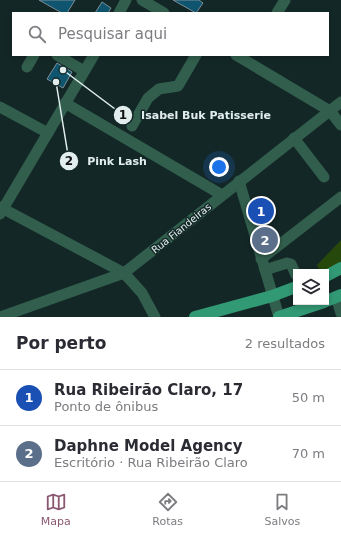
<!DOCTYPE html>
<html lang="pt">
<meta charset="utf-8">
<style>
:root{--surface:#fff;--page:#f7f7f7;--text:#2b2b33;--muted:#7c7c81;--line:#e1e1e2;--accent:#8a5870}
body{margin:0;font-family:"DejaVu Sans",sans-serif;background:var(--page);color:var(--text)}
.controls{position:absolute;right:12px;bottom:12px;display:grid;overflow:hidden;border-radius:0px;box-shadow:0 2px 6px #0003}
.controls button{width:36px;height:36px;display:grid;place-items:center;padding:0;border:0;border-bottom:1px solid var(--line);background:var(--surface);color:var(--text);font:20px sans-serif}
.you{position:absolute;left:219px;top:167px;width:14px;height:14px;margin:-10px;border:3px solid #fff;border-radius:50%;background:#1a73e8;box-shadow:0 0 0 6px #1a73e833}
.badge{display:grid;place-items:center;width:26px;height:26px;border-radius:50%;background:var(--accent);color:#fff;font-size:13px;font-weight:700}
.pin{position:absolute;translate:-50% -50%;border:2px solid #fff;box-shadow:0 1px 4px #0006}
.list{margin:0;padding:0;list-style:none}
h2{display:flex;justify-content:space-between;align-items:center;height:52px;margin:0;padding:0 16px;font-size:17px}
h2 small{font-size:13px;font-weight:400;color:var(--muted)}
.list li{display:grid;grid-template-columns:26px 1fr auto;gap:12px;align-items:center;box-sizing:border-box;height:56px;padding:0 16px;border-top:1px solid var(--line)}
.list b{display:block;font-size:15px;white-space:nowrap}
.list p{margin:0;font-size:13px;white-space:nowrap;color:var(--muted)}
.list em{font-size:13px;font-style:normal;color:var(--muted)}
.icon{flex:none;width:22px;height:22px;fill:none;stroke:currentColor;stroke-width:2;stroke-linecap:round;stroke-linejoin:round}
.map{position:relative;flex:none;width:341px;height:317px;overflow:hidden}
.search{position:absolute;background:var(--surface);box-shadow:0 2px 6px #0003;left:12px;right:12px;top:12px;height:44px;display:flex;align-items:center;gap:10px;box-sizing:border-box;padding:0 14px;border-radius:0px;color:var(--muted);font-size:15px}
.sheet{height:164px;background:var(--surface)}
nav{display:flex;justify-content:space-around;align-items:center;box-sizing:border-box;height:56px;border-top:1px solid var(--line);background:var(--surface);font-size:11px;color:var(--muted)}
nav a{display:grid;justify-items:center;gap:2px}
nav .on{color:var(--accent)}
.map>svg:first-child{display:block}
.green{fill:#26480b}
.building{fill:#0f556f;stroke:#7c8e96}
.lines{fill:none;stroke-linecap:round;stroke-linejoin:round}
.minor{stroke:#325f4d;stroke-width:11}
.major{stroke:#329975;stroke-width:12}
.labels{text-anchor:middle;stroke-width:3;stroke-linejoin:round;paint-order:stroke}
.street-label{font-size:10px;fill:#e2eeee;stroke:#142727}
.leader{fill:none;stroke:#e2eeee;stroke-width:1.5}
.callout-dot{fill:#e2eeee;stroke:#142727;stroke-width:1.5}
.mark-label{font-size:12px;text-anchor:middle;font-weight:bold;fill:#111}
.callout-label{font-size:11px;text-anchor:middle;font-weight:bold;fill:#e2eeee;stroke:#142727;stroke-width:3;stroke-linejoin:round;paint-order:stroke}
</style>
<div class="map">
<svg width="341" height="317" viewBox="0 0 341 317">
<rect width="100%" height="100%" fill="#142727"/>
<!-- green -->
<polygon class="green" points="341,240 341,263 326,272 320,272 317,265"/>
<!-- building -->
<g class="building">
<polygon points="39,0 75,0 67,13 62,13"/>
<polygon points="173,0 199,0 203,3 196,13"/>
<polygon points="102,2 111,8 108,13 95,13"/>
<polygon points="57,63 72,72 63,88 47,79"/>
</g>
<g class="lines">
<!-- minor -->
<g class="minor">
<polyline points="142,0 164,13"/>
<polyline points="119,13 126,0"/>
<polyline points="277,13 285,0"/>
<polyline points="57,55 84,71"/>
<polyline points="236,55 330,111 341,125"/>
<polyline points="27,67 34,55"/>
<polyline points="65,103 222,195"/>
<polyline points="0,107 48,133"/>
<polyline points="132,126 148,98 159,89 178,86 196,55"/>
<polyline points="294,138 324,177"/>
<polyline points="239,181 279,317"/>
<polyline points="0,207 124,273 142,293 155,317"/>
<polyline points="0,214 94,55"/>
<polyline points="261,259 341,197"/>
<polyline points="265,270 287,263 291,264 296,275"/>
<polyline points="336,297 341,313"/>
<polyline points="0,317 124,273 341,102"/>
</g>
<!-- major -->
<g class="major">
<polyline points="326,276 341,268"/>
<polyline points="326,301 341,295"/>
<polyline points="195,317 272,296 296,287"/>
<polyline points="279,317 324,302"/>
</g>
</g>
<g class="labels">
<!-- street labels -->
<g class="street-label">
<text transform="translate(181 228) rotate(-39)" y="4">Rua Fiandeiras</text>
</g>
</g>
<!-- callouts -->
<path class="leader" d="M63 70L123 115M56 82L69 161"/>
<g class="callout-dot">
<circle cx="63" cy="70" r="4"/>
<circle cx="56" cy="82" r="4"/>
<circle cx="123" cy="115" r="10"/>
<circle cx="69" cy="161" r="10"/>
</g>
<g class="mark-label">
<text x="123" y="119">1</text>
<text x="69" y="165">2</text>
</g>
<g class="callout-label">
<text x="206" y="119">Isabel Buk Patisserie</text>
<text x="117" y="165">Pink Lash</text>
</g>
</svg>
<div class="controls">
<button><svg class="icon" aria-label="layers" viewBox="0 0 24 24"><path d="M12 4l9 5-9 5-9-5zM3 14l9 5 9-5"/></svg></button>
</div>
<div class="you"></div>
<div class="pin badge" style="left:261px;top:211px;background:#1a4fb4">1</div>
<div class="pin badge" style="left:265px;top:240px;background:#5c6f8a">2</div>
<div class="search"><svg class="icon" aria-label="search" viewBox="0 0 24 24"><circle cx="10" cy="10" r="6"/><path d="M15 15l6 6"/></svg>Pesquisar aqui</div>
</div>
<section class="sheet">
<h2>Por perto<small>2 resultados</small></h2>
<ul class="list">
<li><span class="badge" style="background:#1a4fb4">1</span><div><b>Rua Ribeirão Claro, 17</b><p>Ponto de ônibus</p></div><em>50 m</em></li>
<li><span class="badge" style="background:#5c6f8a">2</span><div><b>Daphne Model Agency</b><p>Escritório · Rua Ribeirão Claro</p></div><em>70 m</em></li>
</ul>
</section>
<nav>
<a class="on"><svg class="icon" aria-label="map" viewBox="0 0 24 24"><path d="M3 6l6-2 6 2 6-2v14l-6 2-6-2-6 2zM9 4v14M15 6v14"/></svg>Mapa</a>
<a><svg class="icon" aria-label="directions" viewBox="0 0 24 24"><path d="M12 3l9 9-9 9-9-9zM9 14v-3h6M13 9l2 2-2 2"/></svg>Rotas</a>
<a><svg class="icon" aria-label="saved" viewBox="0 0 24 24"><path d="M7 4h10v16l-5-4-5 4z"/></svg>Salvos</a>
</nav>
